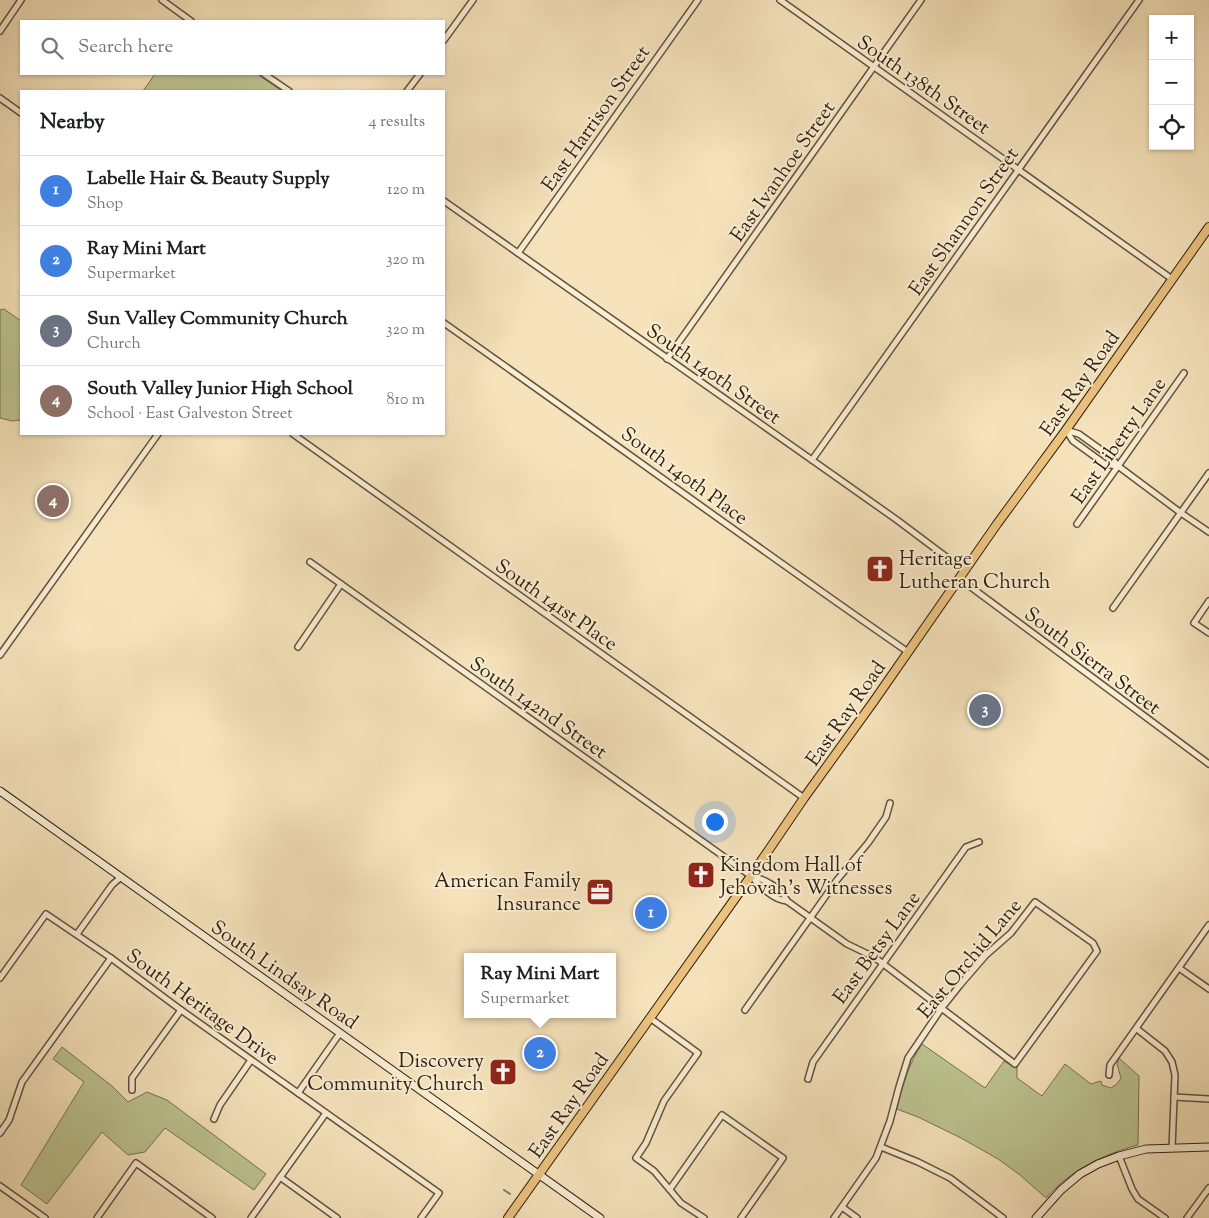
<!DOCTYPE html>
<meta charset="utf-8">
<style>
:root{--surface:#fff;--page:#f2f2f2;--text:#202124;--muted:#757577;--line:#e0e0e0;--accent:#ea580c}
body{margin:0;font-family:"Sorts Mill Goudy",serif;background:var(--page);color:var(--text)}
.controls{position:absolute;right:15px;top:15px;display:grid;overflow:hidden;border-radius:0px;box-shadow:0 1px 4px #0004}
.controls button{width:45px;height:45px;display:grid;place-items:center;padding:0;border:0;border-bottom:1px solid var(--line);background:var(--surface);color:var(--text);font:25px sans-serif}
.you{position:absolute;left:714px;top:821px;width:18px;height:18px;margin:-12px;border:4px solid #fff;border-radius:50%;background:#1a73e8;box-shadow:0 0 0 8px #1a73e833}
.badge{display:grid;place-items:center;width:32px;height:32px;border-radius:50%;background:var(--accent);color:#fff;font-size:16px;font-weight:700}
.pin{position:absolute;translate:-50% -50%;border:2px solid #fff;box-shadow:0 1px 5px #0006}
.popup{position:absolute;left:464px;top:953px;width:152px;height:65px;box-sizing:border-box;display:grid;place-content:center;border-radius:0px;background:var(--surface);filter:drop-shadow(0 1px 4px #0005);font-size:16px;white-space:nowrap;color:var(--muted)}
.popup b{font-size:19px;color:var(--text)}
.popup::after{content:'';position:absolute;left:50%;top:100%;margin-left:-10px;border:10px solid transparent;border-top-color:var(--surface)}
.list{margin:0;padding:0;list-style:none}
h2{display:flex;justify-content:space-between;align-items:center;height:65px;margin:0;padding:0 20px;font-size:21px}
h2 small{font-size:16px;font-weight:400;color:var(--muted)}
.list li{display:grid;grid-template-columns:32px 1fr auto;gap:15px;align-items:center;box-sizing:border-box;height:70px;padding:0 20px;border-top:1px solid var(--line)}
.list b{display:block;font-size:19px;white-space:nowrap}
.list p{margin:0;font-size:16px;white-space:nowrap;color:var(--muted)}
.list em{font-size:16px;font-style:normal;color:var(--muted)}
.icon{flex:none;width:28px;height:28px;fill:none;stroke:currentColor;stroke-width:2;stroke-linecap:round;stroke-linejoin:round}
.map{position:relative;flex:none;width:1209px;height:1218px;overflow:hidden}
.search{position:absolute;background:var(--surface);box-shadow:0 1px 4px #0004;left:20px;top:20px;width:425px;height:55px;display:flex;align-items:center;gap:12px;box-sizing:border-box;padding:0 18px;border-radius:0px;color:var(--muted);font-size:19px}
.panel{position:absolute;background:var(--surface);box-shadow:0 1px 4px #0004;left:20px;top:90px;width:425px;height:345px;border-radius:0px}
.map>svg:first-child{display:block}
.green{fill:#bcc491;stroke:#767252}
.lines{fill:none;stroke-linecap:round;stroke-linejoin:round}
.stream{stroke:#717f70;stroke-width:2}
.street-casing{stroke:#62523c;stroke-width:8}
.secondary-casing{stroke:#302112;stroke-width:9}
.primary-casing{stroke:#302112;stroke-width:10}
.street{stroke:#f9edd3;stroke-width:5}
.secondary{stroke:#f9edd3;stroke-width:7}
.primary{stroke:#ebc27e;stroke-width:8}
.labels{text-anchor:middle;stroke-width:4;stroke-linejoin:round;paint-order:stroke}
.street-label{font-size:20px;fill:#302112;stroke:#f9edd3}
.poi-label{font-size:20px;fill:#302112;stroke:#f9edd3;text-anchor:start}
</style>
<div class="map">
<svg width="1209" height="1218" viewBox="0 0 1209 1218">
<rect width="100%" height="100%" fill="#f6e3bc"/>
<filter id="stains"><feTurbulence type="fractalNoise" baseFrequency=".004" numOctaves="4"/><feColorMatrix values="0 0 0 0 .2 0 0 0 0 .09 0 0 0 0 .02 0 0 0 .5 -.17"/></filter>
<radialGradient id="worn" r=".72"><stop offset=".6" stop-color="#630" stop-opacity="0"/><stop offset="1" stop-color="#630" stop-opacity=".3"/></radialGradient>
<!-- green -->
<g class="green">
<polygon points="155,74 257,74 282,91 143,91"/>
<polygon points="4,309 21,321 21,420 12,421 0,418 0,310"/>
<path d="M922,1044l63,44 19,-27 8,5 5,1v11l25,18 23,-32 26,20 10,-3 1,4 9,3 6,-4 4,-6 -4,-14 2,-6 20,18 -1,69c-34,9 -69,26 -92,53l-26,-23 -22,-16 -37,-21 -43,-21 -21,-8c5,-23 12,-46 25,-65z"/>
<polygon points="62,1047 112,1086 128,1102 147,1092 167,1100 266,1174 254,1190 165,1128 145,1152 128,1155 102,1132 47,1204 21,1185 84,1082 53,1059"/>
</g>
<g class="lines">
<!-- stream -->
<polyline class="stream" points="504,1190 510,1194"/>
<defs>
<g id="street">
<polyline points="162,0 191,21"/>
<polyline points="780,0 1172,279"/>
<polyline points="0,31 21,0"/>
<polyline points="444,40 473,0"/>
<polyline points="264,74 289,91"/>
<polyline points="407,91 420,74"/>
<polyline points="0,98 21,113"/>
<polyline points="444,201 812,460 897,520 965,571"/>
<polyline points="518,253 698,0"/>
<path d="M444,323c155,109 308,221 464,329"/>
<polyline points="667,359 921,0"/>
<polyline points="1066,430 1079,434 1111,457 1118,466 1181,513 1209,532"/>
<polyline points="1066,430 1073,441 1105,464 1117,466"/>
<polyline points="293,434 804,798"/>
<polyline points="812,460 1139,0"/>
<polyline points="1077,524 1184,373"/>
<path d="M310,562l441,314c9,10 22,24 36,25"/>
<polyline points="960,579 1209,764"/>
<polyline points="1209,601 1194,623 1209,633"/>
<polyline points="1113,608 1209,473"/>
<polyline points="298,647 341,584"/>
<polyline points="0,655 158,434"/>
<path d="M751,876c13,3 31,12 36,25l60,43 27,13 8,6 133,101 82,-113 -4,-8 -58,-41 -24,31 -25,22 -26,30 -19,24 -33,49 -9,29 -9,34 -14,37 -42,60"/>
<polyline points="77,934 112,885 121,877"/>
<polyline points="1179,968 1209,989"/>
<polyline points="0,978 46,914 111,958 181,1010 439,1193 421,1218"/>
<polyline points="745,1010 837,880 868,843 886,817 890,803"/>
<polyline points="650,1018 698,1053 664,1101 646,1143 636,1158 654,1171 681,1203 704,1218"/>
<polyline points="1137,1029 1165,1051 1172,1062 1175,1075 1172,1148"/>
<polyline points="1109,1075 1110,1065 1209,925"/>
<polyline points="808,1079 813,1062 966,847 979,842"/>
<polyline points="132,1090 132,1078 181,1010"/>
<polyline points="298,1093 340,1033"/>
<polyline points="1174,1097 1209,1099"/>
<polyline points="214,1119 220,1105 251,1060"/>
<polyline points="0,1133 9,1120 22,1082 111,958"/>
<polyline points="881,1147 918,1162 950,1178 1003,1218"/>
<polyline points="1119,1156 1132,1189 1138,1199 1165,1218"/>
<polyline points="280,1177 337,1218"/>
<polyline points="0,1186 45,1218"/>
<polyline points="670,1189 722,1115 783,1158 741,1218"/>
<polyline points="842,1207 857,1218"/>
<polyline points="97,1218 136,1163 212,1218"/>
<polyline points="251,1218 326,1113"/>
<polyline points="1187,1218 1209,1188"/>
</g>
<g id="secondary">
<polyline points="0,791 600,1218"/>
<polyline points="1036,1218 1061,1190 1080,1174 1098,1164 1119,1156 1146,1149 1209,1147"/>
</g>
<polyline id="primary" points="508,1218 751,876 804,798 874,701 997,524 1066,430 1209,227"/>
</defs>
<!-- street casing -->
<use href="#street" class="street-casing"/>
<!-- secondary casing -->
<use href="#secondary" class="secondary-casing"/>
<!-- primary casing -->
<use href="#primary" class="primary-casing"/>
<!-- street -->
<use href="#street" class="street"/>
<!-- secondary -->
<use href="#secondary" class="secondary"/>
<!-- primary -->
<use href="#primary" class="primary"/>
</g>
<!-- icons -->
<defs>
<symbol id="church-square" viewBox="-11 -11 22 22"><rect x="-9" y="-9" width="18" height="18" rx="4" fill="#8f2418" stroke="#f9edd3"/><path d="M-1.2-6h2.4v3.5h3.3v2.4h-3.3V6h-2.4V-.1h-3.3v-2.4h3.3Z" fill="#fff"/></symbol>
<symbol id="office-square" viewBox="-11 -11 22 22"><rect x="-9" y="-9" width="18" height="18" rx="4" fill="#8f2418" stroke="#f9edd3"/><path d="M-6-3h4V-5.5h4V-3h4V5H-6ZM-1-4.5V-3h2v-1.5ZM-6 0V1H6V0Z" fill="#fff"/></symbol>
</defs>
<g fill-rule="evenodd">
<use href="#church-square" x="864" y="553" width="32" height="32"/>
<use href="#church-square" x="685" y="859" width="32" height="32"/>
<use href="#office-square" x="584" y="876" width="32" height="32"/>
<use href="#church-square" x="487" y="1056" width="32" height="32"/>
</g>
<g class="labels">
<!-- street labels -->
<g class="street-label">
<text transform="translate(924 84) rotate(35)" y="7">South 138th Street</text>
<text transform="translate(595 118) rotate(-55)" y="7">East Harrison Street</text>
<text transform="translate(782 171) rotate(-55)" y="7">East Ivanhoe Street</text>
<text transform="translate(963 221) rotate(-55)" y="7">East Shannon Street</text>
<text transform="translate(714 373) rotate(35)" y="7">South 140th Street</text>
<text transform="translate(1079 383) rotate(-55)" y="7">East Ray Road</text>
<text transform="translate(1118 440) rotate(-55)" y="7">East Liberty Lane</text>
<text transform="translate(685 475) rotate(36)" y="7">South 140th Place</text>
<text transform="translate(557 604) rotate(35)" y="7">South 141st Place</text>
<text transform="translate(1093 660) rotate(37)" y="7">South Sierra Street</text>
<text transform="translate(539 707) rotate(35)" y="7">South 142nd Street</text>
<text transform="translate(845 713) rotate(-55)" y="7">East Ray Road</text>
<text transform="translate(876 947) rotate(-54)" y="7">East Betsy Lane</text>
<text transform="translate(969 958) rotate(-50)" y="7">East Orchid Lane</text>
<text transform="translate(285 974) rotate(35)" y="7">South Lindsay Road</text>
<text transform="translate(203 1006) rotate(36)" y="7">South Heritage Drive</text>
<text transform="translate(568 1105) rotate(-55)" y="7">East Ray Road</text>
</g>
<!-- poi labels -->
<g class="poi-label">
<text x="899" y="565">Heritage<tspan x="899" dy="23">Lutheran Church</tspan></text>
<text x="720" y="871">Kingdom Hall of<tspan x="720" dy="23">Jehovah's Witnesses</tspan></text>
<text x="581" y="887" text-anchor="end">American Family<tspan x="581" dy="23">Insurance</tspan></text>
<text x="484" y="1067" text-anchor="end">Discovery<tspan x="484" dy="23">Community Church</tspan></text>
</g>
</g>
<rect width="100%" height="100%" filter="url(#stains)"/>
<rect width="100%" height="100%" fill="url(#worn)"/>
</svg>
<div class="controls">
<button>+</button>
<button>−</button>
<button><svg class="icon" aria-label="locate" viewBox="0 0 24 24"><circle cx="12" cy="12" r="6"/><path d="M12 2v4M12 18v4M2 12h4M18 12h4"/></svg></button>
</div>
<div class="you"></div>
<div class="pin badge" style="left:651px;top:913px;background:#3f7fe0">1</div>
<div class="pin badge" style="left:540px;top:1053px;background:#3f7fe0">2</div>
<div class="popup"><b>Ray Mini Mart</b>Supermarket</div>
<div class="pin badge" style="left:985px;top:710px;background:#6b7280">3</div>
<div class="pin badge" style="left:53px;top:501px;background:#8d6e63">4</div>
<div class="search"><svg class="icon" aria-label="search" viewBox="0 0 24 24"><circle cx="10" cy="10" r="6"/><path d="M15 15l6 6"/></svg>Search here</div>
<section class="panel">
<h2>Nearby<small>4 results</small></h2>
<ul class="list">
<li><span class="badge" style="background:#3f7fe0">1</span><div><b>Labelle Hair &amp; Beauty Supply</b><p>Shop</p></div><em>120 m</em></li>
<li><span class="badge" style="background:#3f7fe0">2</span><div><b>Ray Mini Mart</b><p>Supermarket</p></div><em>320 m</em></li>
<li><span class="badge" style="background:#6b7280">3</span><div><b>Sun Valley Community Church</b><p>Church</p></div><em>320 m</em></li>
<li><span class="badge" style="background:#8d6e63">4</span><div><b>South Valley Junior High School</b><p>School · East Galveston Street</p></div><em>810 m</em></li>
</ul>
</section>
</div>
